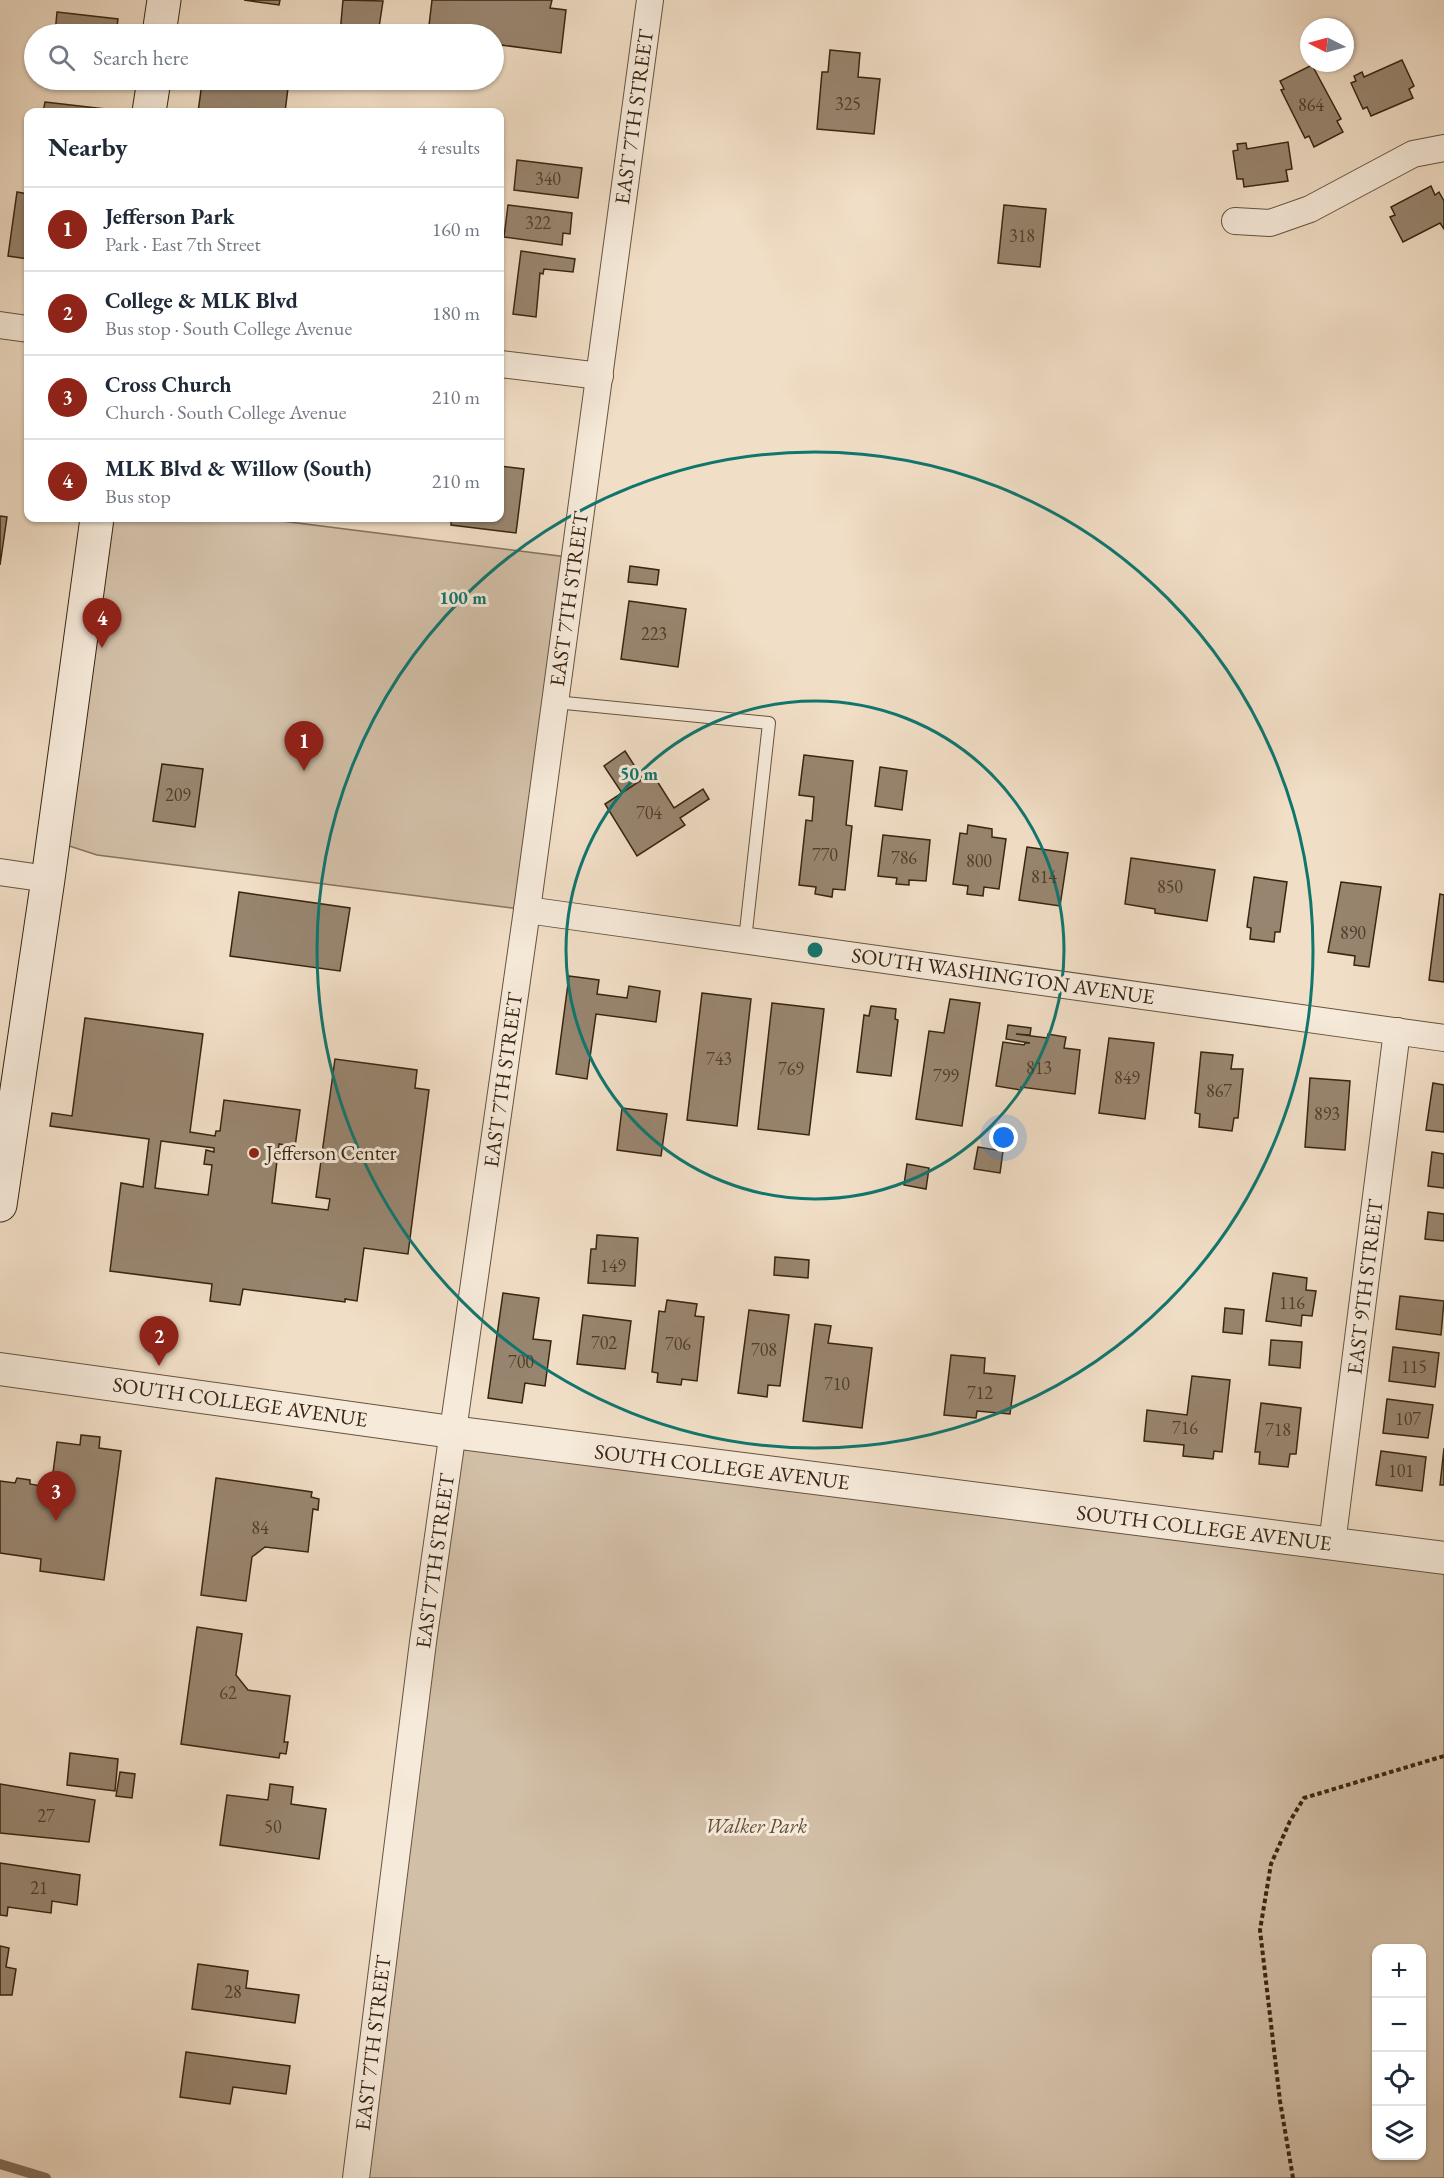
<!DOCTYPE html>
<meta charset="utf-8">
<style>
:root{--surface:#fff;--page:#f2f2f3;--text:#1f2937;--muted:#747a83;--line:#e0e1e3;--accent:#8f2418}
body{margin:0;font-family:"EB Garamond",serif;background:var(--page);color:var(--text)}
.controls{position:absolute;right:18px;bottom:18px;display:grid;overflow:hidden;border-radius:12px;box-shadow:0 2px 4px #0004}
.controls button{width:54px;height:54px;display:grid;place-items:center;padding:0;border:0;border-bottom:2px solid var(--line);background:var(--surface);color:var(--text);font:30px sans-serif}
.compass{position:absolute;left:1300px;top:18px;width:54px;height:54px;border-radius:50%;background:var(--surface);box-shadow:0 2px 4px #0004;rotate:276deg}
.you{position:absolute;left:1004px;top:1138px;width:21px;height:21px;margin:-15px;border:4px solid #fff;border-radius:50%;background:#1a73e8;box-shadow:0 0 0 9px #1a73e833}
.badge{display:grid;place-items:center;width:39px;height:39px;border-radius:50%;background:var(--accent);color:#fff;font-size:20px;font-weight:700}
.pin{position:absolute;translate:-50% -50px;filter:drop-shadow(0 2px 3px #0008)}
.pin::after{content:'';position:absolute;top:32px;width:21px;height:18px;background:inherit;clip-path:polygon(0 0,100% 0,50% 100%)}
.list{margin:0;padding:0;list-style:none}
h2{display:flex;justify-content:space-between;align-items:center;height:78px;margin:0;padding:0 24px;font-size:26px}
h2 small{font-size:20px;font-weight:400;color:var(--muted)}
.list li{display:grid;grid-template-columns:39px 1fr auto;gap:18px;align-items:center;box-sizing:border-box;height:84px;padding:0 24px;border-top:2px solid var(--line)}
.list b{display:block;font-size:22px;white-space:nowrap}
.list p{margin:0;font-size:20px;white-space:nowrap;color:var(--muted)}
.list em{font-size:20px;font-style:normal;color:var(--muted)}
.icon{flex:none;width:33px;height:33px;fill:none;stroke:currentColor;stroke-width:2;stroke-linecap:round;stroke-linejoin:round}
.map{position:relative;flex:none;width:1444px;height:2178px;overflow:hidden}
.search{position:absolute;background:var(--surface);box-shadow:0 2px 4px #0004;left:24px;top:24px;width:480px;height:66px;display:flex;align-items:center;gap:15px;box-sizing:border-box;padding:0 21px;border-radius:33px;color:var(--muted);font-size:22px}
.panel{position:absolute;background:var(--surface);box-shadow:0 2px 4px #0004;left:24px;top:108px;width:480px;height:414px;border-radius:12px}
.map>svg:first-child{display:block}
.green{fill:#d2bfa7;stroke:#85725c;stroke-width:1.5;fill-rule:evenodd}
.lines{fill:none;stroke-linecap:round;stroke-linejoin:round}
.stream{stroke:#816e58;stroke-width:10}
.building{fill:#98856f;stroke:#382511;stroke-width:1.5;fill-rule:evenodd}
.service-casing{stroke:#66533e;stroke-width:14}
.minor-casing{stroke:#66533e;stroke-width:28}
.tertiary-casing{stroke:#66533e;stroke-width:34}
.secondary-casing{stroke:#382511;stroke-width:35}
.path{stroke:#382511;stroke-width:4;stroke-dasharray:4.5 3;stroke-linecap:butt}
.service{stroke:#f6eada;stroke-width:12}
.minor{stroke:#f6eada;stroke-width:26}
.tertiary{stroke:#f6eada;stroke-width:32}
.secondary{stroke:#f6eada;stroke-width:33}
.ring{fill:none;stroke:#0f766e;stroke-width:3}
.poi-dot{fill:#8f2418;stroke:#f6eada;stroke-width:2}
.labels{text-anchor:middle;stroke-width:6;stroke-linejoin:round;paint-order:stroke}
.number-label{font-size:18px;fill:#503d28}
.street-label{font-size:21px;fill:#382511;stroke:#f6eada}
.poi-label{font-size:21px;fill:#382511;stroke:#f6eada;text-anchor:start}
.park-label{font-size:21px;font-style:italic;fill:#5e4c36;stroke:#f6eada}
.centre{fill:#0f766e;stroke:#f6eada;stroke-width:3}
.ring-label{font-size:18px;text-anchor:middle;font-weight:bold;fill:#0f766e;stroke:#f6eada;stroke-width:6;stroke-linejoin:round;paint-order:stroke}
</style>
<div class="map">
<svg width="1444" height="2178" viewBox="0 0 1444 2178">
<rect width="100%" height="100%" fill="#f1dec6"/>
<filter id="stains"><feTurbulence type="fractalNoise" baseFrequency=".00333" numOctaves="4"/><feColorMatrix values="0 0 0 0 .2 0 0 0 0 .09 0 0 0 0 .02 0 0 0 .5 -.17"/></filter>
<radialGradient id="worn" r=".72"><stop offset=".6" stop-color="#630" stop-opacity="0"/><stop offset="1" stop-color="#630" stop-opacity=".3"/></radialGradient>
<!-- green -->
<g class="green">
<polygon points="97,518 282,518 282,521 575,558 527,910 97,855 54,841"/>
<path d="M452,1432l992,126v620h-1088zM1376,1948h46v208h-46z"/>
</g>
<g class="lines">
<!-- stream -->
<polyline class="stream" points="0,2164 46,2178"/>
</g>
<!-- building -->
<g class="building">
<polygon points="244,0 280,0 279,5"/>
<polygon points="343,0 383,1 378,34 340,34"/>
<polygon points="432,0 552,0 550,8 566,10 561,53 494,44 494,34 428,34"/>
<polygon points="57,12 118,19 116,34 55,34"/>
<polygon points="830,50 860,53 858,77 880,79 874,134 817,129 822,72 828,72"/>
<polygon points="1402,60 1414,86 1409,89 1413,98 1371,116 1367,107 1363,109 1351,83 1356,81 1354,76 1362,72 1364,77"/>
<polygon points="1312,65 1341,119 1337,121 1343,132 1314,147 1309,136 1305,138 1281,90 1284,89 1280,81"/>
<polygon points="224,80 289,80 285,112 198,112 202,83 223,85"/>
<polygon points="45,102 105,109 105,112 43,112"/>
<polygon points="1288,142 1292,169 1286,170 1288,181 1244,187 1243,179 1237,179 1233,151 1238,150 1237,144 1246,143 1247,149"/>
<polygon points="517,160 582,168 578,198 514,190"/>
<polygon points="1431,186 1435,195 1439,192 1444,201 1444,229 1440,223 1403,242 1390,217 1395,215 1391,207"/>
<polygon points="17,192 28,194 28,259 8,256"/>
<polygon points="508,205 572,213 570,234 563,233 562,245 504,237"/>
<polygon points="1004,205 1046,209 1040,267 998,263"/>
<polygon points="521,251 575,259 573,272 544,269 543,274 540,273 536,317 513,314"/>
<polygon points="500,466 524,469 516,533 451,525 451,518 500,518"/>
<polygon points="0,516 7,517 0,565"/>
<polygon points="630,566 659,570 657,585 628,582"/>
<polygon points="629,601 686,609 678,667 621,659"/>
<polygon points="625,751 643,779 622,793 604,766"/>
<polygon points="804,755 853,761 846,825 852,826 845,890 833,889 832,897 815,894 816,887 799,885 806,820 812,821 814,797 799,795"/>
<polygon points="162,764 203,769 195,827 153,821"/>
<polygon points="880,767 907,771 902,810 875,806"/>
<polygon points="652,773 674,808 703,789 709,799 680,818 685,825 637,856 605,804"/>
<polygon points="968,825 992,829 992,837 1006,839 999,889 984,887 983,896 967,894 968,886 953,884 960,833 967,834"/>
<polygon points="883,835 930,840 926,881 909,880 909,885 896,884 897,878 878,876"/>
<polygon points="1027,847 1068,853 1060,906 1019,900"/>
<polygon points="1131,858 1215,870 1207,921 1155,913 1155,909 1125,904"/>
<polygon points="1254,877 1287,882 1280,932 1275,932 1274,942 1250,939 1251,928 1247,927"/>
<polygon points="1341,882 1381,887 1369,967 1354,965 1355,956 1328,952"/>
<polygon points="239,892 350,908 340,971 230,956"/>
<polygon points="1440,894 1444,895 1444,982 1429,980"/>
<polygon points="569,976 599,980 597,994 627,998 629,986 660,991 656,1022 596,1014 587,1079 556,1074"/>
<polygon points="702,993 751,999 737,1126 687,1120"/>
<polygon points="950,999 980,1003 962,1126 916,1119 929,1031 944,1033"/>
<polygon points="772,1003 824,1009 809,1135 758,1129"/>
<polygon points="871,1006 896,1009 895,1019 898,1020 891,1076 857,1072 864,1015 869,1016"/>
<path d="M85,1018l118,16 -13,98 25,4 1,-5h4l4,-31 76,10 -5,37 -16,-3 -7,59 56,7 2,-11 -14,-2 19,-138 82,11 -2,18 14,2 -21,164 -44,-6 -7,53 -12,-2v3l-102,-13 -3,16 -30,-4 2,-17 -102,-13 11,-88 22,4 6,-48 -99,-13 2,-13 20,3zM161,1141l53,7v4l-8,-2 -2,14 8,1 -4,30 -53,-7z"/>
<polygon points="1008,1025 1031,1028 1030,1035 1016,1034 1047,1038 1048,1034 1066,1037 1064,1048 1080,1050 1075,1094 1021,1087 1021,1090 996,1086 1003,1042 1024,1045 1025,1043 1030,1043 1006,1039"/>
<polygon points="1109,1038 1154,1043 1145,1119 1099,1113"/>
<polygon points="1201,1052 1233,1055 1231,1069 1243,1069 1238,1118 1234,1118 1232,1131 1199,1127 1200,1114 1195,1113"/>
<polygon points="1310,1078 1350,1081 1345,1150 1305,1147"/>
<polygon points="1433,1083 1444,1085 1444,1132 1426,1130"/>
<polygon points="622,1108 667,1114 661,1156 617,1150"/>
<polygon points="978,1147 1003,1151 1000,1173 974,1169"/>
<polygon points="1432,1152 1444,1154 1444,1188 1428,1186"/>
<polygon points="907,1164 929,1168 926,1189 904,1185"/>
<polygon points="1428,1212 1444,1214 1444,1241 1425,1239"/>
<polygon points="597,1235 638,1238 635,1286 588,1283 591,1249 596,1249"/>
<polygon points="775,1257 809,1260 808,1278 774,1275"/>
<polygon points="1273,1273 1307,1278 1306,1290 1316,1291 1312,1316 1302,1315 1301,1326 1266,1321"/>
<polygon points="503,1293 539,1298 533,1339 551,1341 545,1386 525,1383 522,1403 488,1398"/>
<polygon points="1400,1296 1444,1301 1441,1335 1396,1329"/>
<polygon points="667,1300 697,1304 695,1316 704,1317 697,1381 682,1379 681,1385 657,1382 658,1373 652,1372 659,1311 665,1312"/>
<polygon points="1225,1308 1244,1310 1242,1334 1223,1332"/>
<polygon points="749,1310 789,1315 780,1386 768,1385 767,1397 738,1393"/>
<polygon points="583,1315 631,1321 625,1369 577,1364"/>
<polygon points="815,1324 831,1326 828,1343 872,1348 862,1428 803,1421"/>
<polygon points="1271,1340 1302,1342 1300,1368 1269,1365"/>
<polygon points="1393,1347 1439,1353 1435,1387 1389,1381"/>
<polygon points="951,1355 985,1358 984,1373 1015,1376 1010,1414 977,1411 976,1418 944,1415"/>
<polygon points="1192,1376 1230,1380 1222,1452 1214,1451 1213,1459 1183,1456 1184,1445 1144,1441 1147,1410 1187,1415"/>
<polygon points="1387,1399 1433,1405 1428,1438 1383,1433"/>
<polygon points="1261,1403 1301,1408 1296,1454 1290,1454 1288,1467 1259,1464 1260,1452 1255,1452"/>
<polygon points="81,1435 100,1437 99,1448 121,1451 104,1580 40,1571 41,1559 0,1553 0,1481 15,1483 17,1478 30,1480 30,1484 51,1488 57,1442 80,1445"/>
<polygon points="1444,1448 1444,1485 1440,1485"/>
<polygon points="1381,1451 1426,1457 1422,1491 1376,1485"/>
<polygon points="216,1478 312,1492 311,1497 319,1499 318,1510 313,1509 308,1552 265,1547 252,1557 246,1601 201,1595"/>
<polygon points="197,1627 242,1634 236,1675 248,1690 290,1696 284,1742 288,1742 286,1754 280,1753 279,1758 181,1744"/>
<polygon points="70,1753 118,1759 115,1791 67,1785"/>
<polygon points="120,1772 135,1774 132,1798 116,1796"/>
<polygon points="0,1784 95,1800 89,1842 0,1833"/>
<polygon points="270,1784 293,1787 291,1804 326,1809 319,1859 220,1845 227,1795 268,1800"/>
<polygon points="0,1863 80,1875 77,1905 52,1901 51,1913 8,1907 7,1916 0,1915"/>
<polygon points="0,1946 9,1948 6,1967 16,1969 12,1995 0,1995"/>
<polygon points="198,1964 248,1971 246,1988 299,1995 295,2023 192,2009"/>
<polygon points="186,2052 290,2066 286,2094 233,2087 230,2104 180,2097"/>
</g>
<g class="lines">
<defs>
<polyline id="service" points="555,702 769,723 745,940"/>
<g id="minor">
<polyline points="1235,221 1270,223 1310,209 1413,154 1444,148"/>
<polyline points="0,325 28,329"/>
<polyline points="500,364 600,376"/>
<polyline points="0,872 48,879"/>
<polyline points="527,910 1444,1038"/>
<polyline points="1332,1544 1397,1031"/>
<polyline points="356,2178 423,1642 527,910 650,0"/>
</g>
<polyline id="tertiary" points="0,1369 452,1432 1444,1558"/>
<g id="secondary">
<polyline points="159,34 164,0"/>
<polyline points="149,112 154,80"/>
<polyline points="0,1205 48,879 97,518"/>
</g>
</defs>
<!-- service casing -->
<use href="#service" class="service-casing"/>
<!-- minor casing -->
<use href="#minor" class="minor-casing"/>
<!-- tertiary casing -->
<use href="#tertiary" class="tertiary-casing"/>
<!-- secondary casing -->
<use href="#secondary" class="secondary-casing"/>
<!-- path -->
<polyline class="path" points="1293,2178 1280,2101 1260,1930 1271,1864 1290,1821 1304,1798 1444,1756"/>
<!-- service -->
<use href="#service" class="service"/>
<!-- minor -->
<use href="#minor" class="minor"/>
<!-- tertiary -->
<use href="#tertiary" class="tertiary"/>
<!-- secondary -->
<use href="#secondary" class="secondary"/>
</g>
<!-- distance rings -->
<g class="ring">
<circle cx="815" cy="950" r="249"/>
<circle cx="815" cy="950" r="498"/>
</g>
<!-- markers -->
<circle class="poi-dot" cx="254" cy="1153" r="6"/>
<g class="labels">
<!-- number labels -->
<g class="number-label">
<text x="848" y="110">325</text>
<text x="1311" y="111">864</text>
<text x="548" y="185">340</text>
<text x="538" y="229">322</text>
<text x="1022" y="242">318</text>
<text x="654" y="640">223</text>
<text x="178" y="801">209</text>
<text x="649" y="819">704</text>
<text x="825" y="861">770</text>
<text x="904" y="864">786</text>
<text x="979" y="867">800</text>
<text x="1044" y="883">814</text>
<text x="1170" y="893">850</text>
<text x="1353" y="939">890</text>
<text x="719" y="1065">743</text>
<text x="1039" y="1074">813</text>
<text x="791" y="1075">769</text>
<text x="946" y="1082">799</text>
<text x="1127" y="1084">849</text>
<text x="1219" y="1097">867</text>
<text x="1327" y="1120">893</text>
<text x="613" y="1272">149</text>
<text x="1292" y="1309">116</text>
<text x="604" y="1349">702</text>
<text x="678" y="1350">706</text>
<text x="764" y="1356">708</text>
<text x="521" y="1368">700</text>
<text x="1414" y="1373">115</text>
<text x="837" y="1390">710</text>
<text x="980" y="1399">712</text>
<text x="1408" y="1425">107</text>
<text x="1185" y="1434">716</text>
<text x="1278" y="1436">718</text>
<text x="1401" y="1477">101</text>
<text x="260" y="1534">84</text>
<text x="228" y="1699">62</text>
<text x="46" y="1822">27</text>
<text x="273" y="1833">50</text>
<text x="39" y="1894">21</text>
<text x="233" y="1998">28</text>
</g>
<!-- street labels -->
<g class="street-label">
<text transform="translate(634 117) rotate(-82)" y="7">EAST 7TH STREET</text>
<text transform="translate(569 599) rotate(-82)" y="7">EAST 7TH STREET</text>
<text transform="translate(1003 976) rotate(8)" y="7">SOUTH WASHINGTON AVENUE</text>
<text transform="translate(503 1080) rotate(-82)" y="7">EAST 7TH STREET</text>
<text transform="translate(1365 1287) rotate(-83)" y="7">EAST 9TH STREET</text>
<text transform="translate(240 1402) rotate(8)" y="7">SOUTH COLLEGE AVENUE</text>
<text transform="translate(722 1467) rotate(7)" y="7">SOUTH COLLEGE AVENUE</text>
<text transform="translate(1204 1528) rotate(7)" y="7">SOUTH COLLEGE AVENUE</text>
<text transform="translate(435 1561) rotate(-82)" y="7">EAST 7TH STREET</text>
<text transform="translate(373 2043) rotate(-83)" y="7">EAST 7TH STREET</text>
</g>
<!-- poi labels -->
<g class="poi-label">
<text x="266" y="1160">Jefferson Center</text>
</g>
<!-- park labels -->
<g class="park-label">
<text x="756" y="1833">Walker Park</text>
</g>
</g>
<circle cx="815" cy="950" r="9" class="centre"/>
<g class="ring-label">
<text x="463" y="604">100 m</text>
<text x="639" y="780">50 m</text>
</g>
<rect width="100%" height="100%" filter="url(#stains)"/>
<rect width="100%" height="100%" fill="url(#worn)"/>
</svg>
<div class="controls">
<button>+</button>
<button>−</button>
<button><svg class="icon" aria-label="locate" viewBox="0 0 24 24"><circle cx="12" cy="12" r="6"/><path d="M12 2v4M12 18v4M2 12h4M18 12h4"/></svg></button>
<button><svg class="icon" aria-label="layers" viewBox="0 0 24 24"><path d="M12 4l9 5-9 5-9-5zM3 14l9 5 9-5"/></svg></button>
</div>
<svg class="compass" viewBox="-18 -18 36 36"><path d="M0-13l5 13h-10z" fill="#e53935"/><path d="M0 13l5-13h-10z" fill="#747a83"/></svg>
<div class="you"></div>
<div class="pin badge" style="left:304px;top:771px">1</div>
<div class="pin badge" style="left:159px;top:1366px">2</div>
<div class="pin badge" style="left:56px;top:1521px">3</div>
<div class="pin badge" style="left:102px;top:648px">4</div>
<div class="search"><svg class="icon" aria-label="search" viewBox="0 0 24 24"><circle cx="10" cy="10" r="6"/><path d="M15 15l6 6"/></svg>Search here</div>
<section class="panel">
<h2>Nearby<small>4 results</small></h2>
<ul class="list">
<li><span class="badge">1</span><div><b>Jefferson Park</b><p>Park · East 7th Street</p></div><em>160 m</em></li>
<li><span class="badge">2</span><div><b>College &amp; MLK Blvd</b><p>Bus stop · South College Avenue</p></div><em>180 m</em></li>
<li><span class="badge">3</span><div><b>Cross Church</b><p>Church · South College Avenue</p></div><em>210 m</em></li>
<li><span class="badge">4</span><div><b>MLK Blvd &amp; Willow (South)</b><p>Bus stop</p></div><em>210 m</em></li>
</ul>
</section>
</div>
